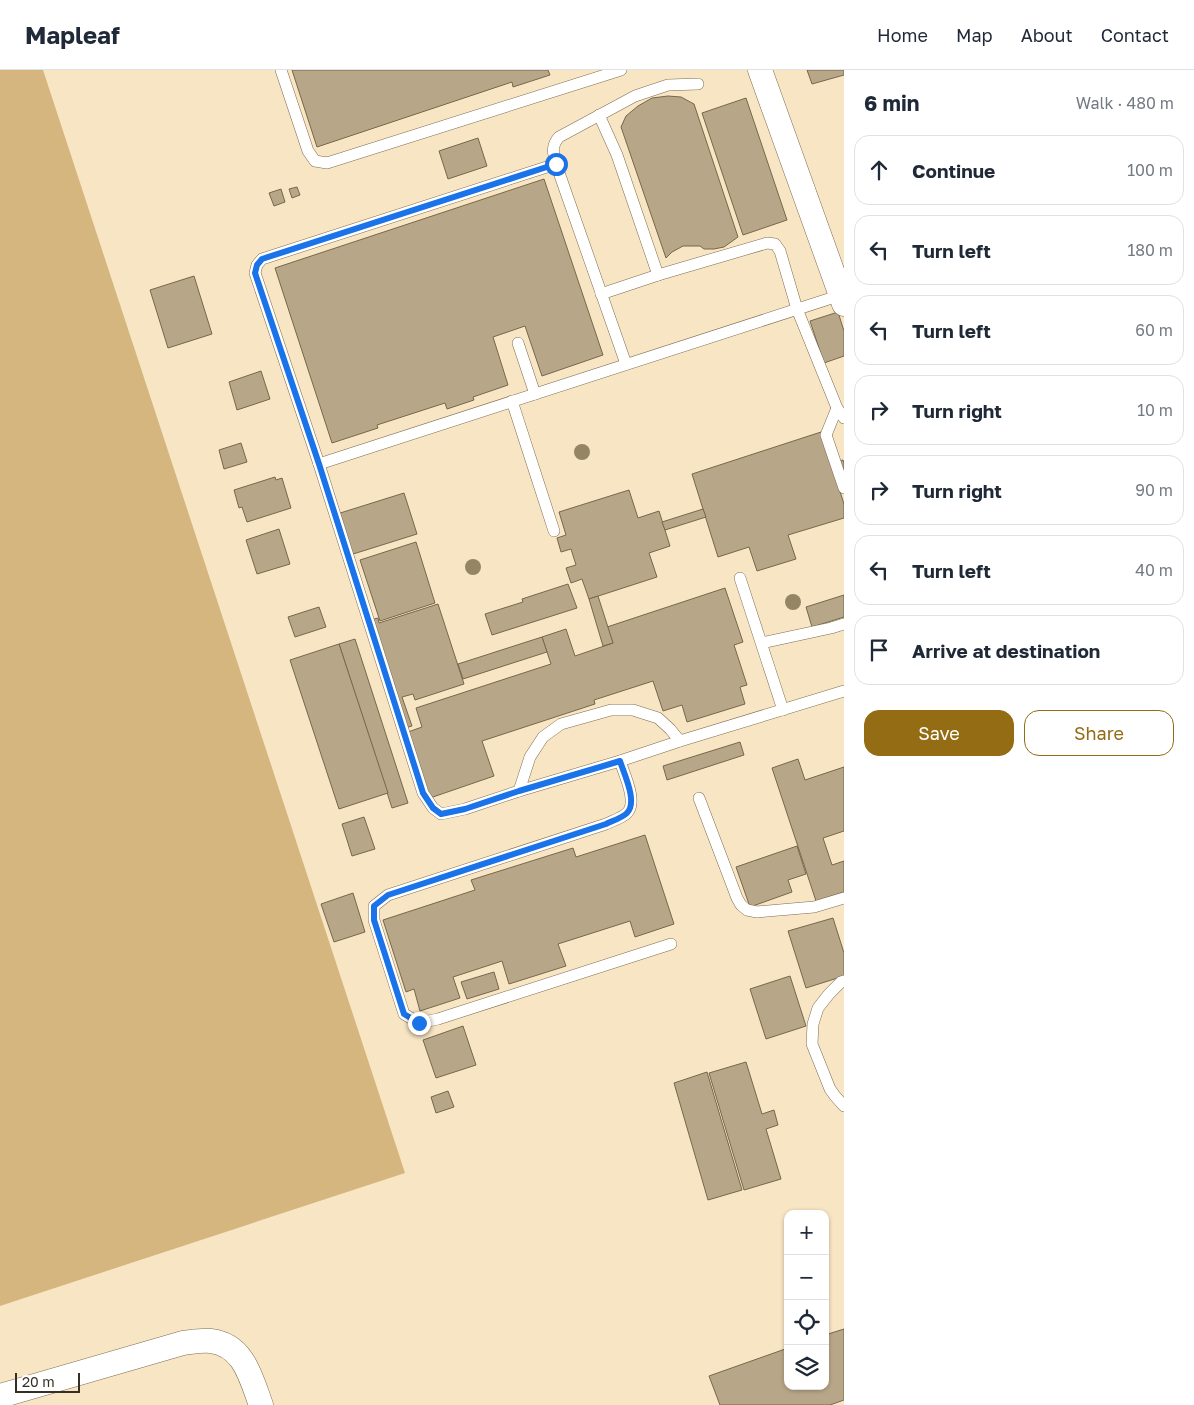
<!DOCTYPE html>
<meta charset="utf-8">
<style>
:root{--surface:#fff;--page:#f2f2f3;--text:#1f2937;--muted:#747a83;--line:#e0e1e3;--accent:#936c14}
body{margin:0;font-family:"Golos Text",sans-serif;background:var(--page);color:var(--text)}
.controls{position:absolute;right:15px;bottom:15px;display:grid;overflow:hidden;border-radius:10px;box-shadow:0 1px 4px #0004}
.controls button{width:45px;height:45px;display:grid;place-items:center;padding:0;border:0;border-bottom:1px solid var(--line);background:var(--surface);color:var(--text);font:25px sans-serif}
.scale{position:absolute;left:15px;bottom:12px;width:65px;box-sizing:border-box;padding-left:5px;border:2px solid #352e22;border-top:0;font-size:14px;line-height:18px;white-space:nowrap;color:#352e22;-webkit-text-stroke:4px #fff;paint-order:stroke}
.stop{position:absolute;width:15px;height:15px;margin:-11px;border:4px solid #1a73e8;border-radius:50%;background:#fff}
.stop.end{background:#1a73e8;border-color:#fff;box-shadow:0 1px 5px #0008}
.list{margin:0;padding:0;list-style:none}
h2{display:flex;justify-content:space-between;align-items:center;height:65px;margin:0;padding:0 20px;font-size:21px}
h2 small{font-size:16px;font-weight:400;color:var(--muted)}
.list li{display:grid;grid-template-columns:32px 1fr auto;gap:15px;align-items:center;box-sizing:border-box;height:70px;margin:0 10px 10px;padding:0 10px;border:1px solid var(--line);border-radius:15px}
.list b{display:block;font-size:19px;white-space:nowrap}
.list em{font-size:16px;font-style:normal;color:var(--muted)}
.actions{display:flex;gap:10px;padding:15px 20px}
.actions a{flex:1;padding:11px 0;border:1px solid var(--accent);border-radius:15px;text-align:center;font-size:18px;color:var(--accent)}
.actions .main{background:var(--accent);color:#fff}
.icon{flex:none;width:28px;height:28px;fill:none;stroke:currentColor;stroke-width:2;stroke-linecap:round;stroke-linejoin:round}
.map{position:relative;flex:none;width:844px;height:1335px;overflow:hidden}
header{display:flex;align-items:center;gap:30px;box-sizing:border-box;height:70px;padding:0 25px;background:var(--surface);border-bottom:1px solid var(--line)}
header strong{font-size:24px}
nav{display:flex;gap:28px;margin-inline-start:auto;font-size:18px}
main{display:flex}
aside{flex:1;background:var(--surface)}
.map>svg:first-child{display:block}
.green{fill:#d5b67e}
.building{fill:#b8a688;stroke:#77674b}
.lines{fill:none;stroke-linecap:round;stroke-linejoin:round}
.service-casing{stroke:#7d6d50;stroke-width:12}
.minor-casing{stroke:#7d6d50;stroke-width:25}
.service{stroke:#fff;stroke-width:11}
.minor{stroke:#fff;stroke-width:24}
.tree{fill:#968564}
.route{stroke:#1a73e8;stroke-width:6}
</style>
<header>
<strong>Mapleaf</strong>
<nav><a>Home</a><a>Map</a><a>About</a><a>Contact</a></nav>
</header>
<main>
<div class="map">
<svg width="844" height="1335" viewBox="0 0 844 1335">
<rect width="100%" height="100%" fill="#f7e5c4"/>
<!-- green -->
<polygon class="green" points="0,0 43,0 405,1103 0,1236"/>
<!-- building -->
<g class="building">
<polygon points="292,0 548,0 550,5 513,17 512,12 317,77"/>
<polygon points="807,0 844,0 844,5 812,14"/>
<polygon points="668,26 681,27 694,34 738,167 724,177 714,179 704,179 700,176 683,176 672,182 666,188 621,57 626,46 638,36 652,28"/>
<polygon points="746,28 787,150 743,165 702,43"/>
<polygon points="478,68 487,96 448,109 439,81"/>
<polygon points="544,109 603,285 542,306 525,256 493,267 508,315 473,327 474,330 447,339 445,333 377,355 378,358 332,373 275,198"/>
<polygon points="297,117 300,125 292,128 289,119"/>
<polygon points="281,119 285,132 274,136 269,123"/>
<polygon points="194,206 212,264 168,278 150,220"/>
<polygon points="838,242 844,261 844,286 824,293 810,251"/>
<polygon points="261,301 270,329 237,340 229,312"/>
<polygon points="821,362 831,393 843,390 844,393 844,410 837,412 844,434 844,448 788,465 796,489 757,501 749,477 718,487 692,404"/>
<polygon points="241,373 247,392 224,399 219,380"/>
<polygon points="275,407 276,410 282,408 291,438 247,452 242,437 239,438 234,420"/>
<polygon points="629,420 638,448 659,441 670,476 649,483 657,507 589,529 582,509 571,513 566,498 576,495 571,479 561,482 557,468 566,465 559,442"/>
<polygon points="404,423 417,464 350,485 337,444"/>
<polygon points="703,439 706,447 665,460 662,452"/>
<polygon points="279,459 290,494 257,504 246,470"/>
<polygon points="416,472 435,533 380,551 360,490"/>
<polygon points="568,514 577,538 492,565 485,544 523,532 522,529"/>
<polygon points="725,518 743,572 734,575 747,615 740,617 745,634 687,652 682,635 663,641 653,611 594,630 595,634 482,671 494,706 430,728 408,662 422,657 416,638 551,594 542,567 566,559 575,586 613,573 607,557"/>
<polygon points="844,525 844,547 812,557 806,537"/>
<polygon points="598,526 613,573 603,576 589,529"/>
<polygon points="438,534 464,614 415,630 413,624 402,627 412,656 405,658 370,550 378,548 379,553"/>
<polygon points="319,537 326,557 295,567 288,547"/>
<polygon points="542,567 547,582 463,609 458,594"/>
<polygon points="355,569 408,733 392,738 339,574"/>
<polygon points="339,574 388,723 339,739 290,590"/>
<polygon points="740,672 744,685 667,710 663,696"/>
<polygon points="798,689 805,710 844,697 844,761 823,768 832,795 844,791 844,822 816,831 772,698"/>
<polygon points="364,747 375,779 352,786 342,754"/>
<polygon points="645,765 674,854 635,867 630,851 558,874 566,896 509,914 502,891 453,907 460,928 420,941 414,919 406,922 383,850 475,820 471,810 573,778 576,787"/>
<polygon points="797,776 806,804 788,810 792,822 750,837 736,797"/>
<polygon points="353,823 365,862 334,872 321,834"/>
<polygon points="833,848 844,883 844,906 806,918 788,861"/>
<polygon points="494,902 499,919 467,929 461,912"/>
<polygon points="790,906 806,956 766,969 750,919"/>
<polygon points="463,956 476,995 436,1008 423,970"/>
<polygon points="746,992 762,1044 774,1040 778,1055 766,1059 781,1109 744,1120 709,1003"/>
<polygon points="707,1002 742,1120 708,1130 674,1013"/>
<polygon points="448,1021 454,1037 436,1043 431,1027"/>
<polygon points="844,1259 844,1330 830,1335 720,1335 709,1306 788,1278 788,1316 825,1316 825,1265"/>
</g>
<g class="lines">
<defs>
<g id="service">
<polyline points="281,0 308,81 315,91 327,93 621,0"/>
<polyline points="599,45 617,85 658,205"/>
<polyline points="556,94 262,189 257,195 255,203 319,394 423,723 433,738 441,744 465,739 519,721 620,691 680,671 844,621"/>
<polyline points="601,224 658,205 767,173 775,174 780,181 797,239 837,338 844,348"/>
<polyline points="518,273 535,324"/>
<path d="M626,294l-70,-200c-3,-11 -5,-18 3,-27l76,-41 33,-11 30,-1"/>
<polyline points="512,331 554,461"/>
<polyline points="837,338 826,365 844,418"/>
<polyline points="319,394 841,225"/>
<polyline points="740,508 783,640"/>
<polyline points="762,573 831,558 844,554"/>
<path d="M620,691c4,13 18,41 7,52 -5,5 -15,8 -21,11l-218,71 -14,11v14l30,94 15,9 19,-4 233,-75"/>
<polyline points="519,721 530,687 543,667 561,654 611,640 633,640 658,648 670,659 680,671"/>
<polyline points="699,728 737,828 741,835 747,840 757,842 814,837 844,828"/>
<polyline points="844,911 841,912 829,924 818,938 813,954 812,974 830,1019 835,1026 844,1036"/>
</g>
<g id="minor">
<polyline points="760,0 844,234"/>
<path d="M0,1326l183,-53c9,-1 19,-3 28,-2 33,4 40,37 50,64"/>
</g>
</defs>
<!-- service casing -->
<use href="#service" class="service-casing"/>
<!-- minor casing -->
<use href="#minor" class="minor-casing"/>
<!-- service -->
<use href="#service" class="service"/>
<!-- minor -->
<use href="#minor" class="minor"/>
</g>
<!-- trees -->
<g class="tree">
<circle cx="582" cy="382" r="8"/>
<circle cx="473" cy="497" r="8"/>
<circle cx="793" cy="532" r="8"/>
</g>
<g class="lines">
<!-- route -->
<path class="route" d="M419,953l-15,-9 -30,-94v-14l14,-11 218,-71c6,-3 16,-6 21,-11 11,-11 -3,-39 -7,-52l-101,30 -54,18 -24,5 -8,-6 -10,-15 -104,-329 -64,-191 2,-8 5,-6 294,-95"/>
</g>
</svg>
<div class="controls">
<button>+</button>
<button>−</button>
<button><svg class="icon" aria-label="locate" viewBox="0 0 24 24"><circle cx="12" cy="12" r="6"/><path d="M12 2v4M12 18v4M2 12h4M18 12h4"/></svg></button>
<button><svg class="icon" aria-label="layers" viewBox="0 0 24 24"><path d="M12 4l9 5-9 5-9-5zM3 14l9 5 9-5"/></svg></button>
</div>
<div class="scale">20 m</div>
<div class="stop" style="left:556px;top:94px"></div>
<div class="stop end" style="left:419px;top:953px"></div>
</div>
<aside>
<h2>6 min<small>Walk · 480 m</small></h2>
<ul class="list">
<li><svg class="icon" aria-label="ahead" viewBox="0 0 24 24"><path d="M12 20V5M6 11l6-6 6 6"/></svg><div><b>Continue</b></div><em>100 m</em></li>
<li><svg class="icon" aria-label="left" viewBox="0 0 24 24"><path d="M17 20v-9H6M10 6l-5 5 5 5"/></svg><div><b>Turn left</b></div><em>180 m</em></li>
<li><svg class="icon" aria-label="left" viewBox="0 0 24 24"><path d="M17 20v-9H6M10 6l-5 5 5 5"/></svg><div><b>Turn left</b></div><em>60 m</em></li>
<li><svg class="icon" aria-label="right" viewBox="0 0 24 24"><path d="M7 20v-9h11M14 6l5 5-5 5"/></svg><div><b>Turn right</b></div><em>10 m</em></li>
<li><svg class="icon" aria-label="right" viewBox="0 0 24 24"><path d="M7 20v-9h11M14 6l5 5-5 5"/></svg><div><b>Turn right</b></div><em>90 m</em></li>
<li><svg class="icon" aria-label="left" viewBox="0 0 24 24"><path d="M17 20v-9H6M10 6l-5 5 5 5"/></svg><div><b>Turn left</b></div><em>40 m</em></li>
<li><svg class="icon" aria-label="arrive" viewBox="0 0 24 24"><path d="M6 21V4h12l-3 4 3 4H6"/></svg><div><b>Arrive at destination</b></div></li>
</ul>
<div class="actions"><a class="main">Save</a><a>Share</a></div>
</aside>
</main>
